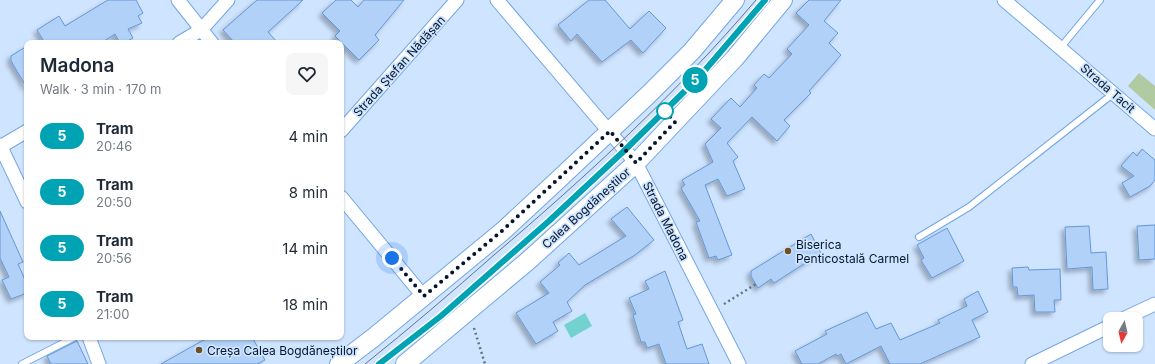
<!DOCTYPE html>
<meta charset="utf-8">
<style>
body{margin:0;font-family:Inter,sans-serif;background:#f6f6f7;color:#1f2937;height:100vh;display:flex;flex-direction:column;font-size:15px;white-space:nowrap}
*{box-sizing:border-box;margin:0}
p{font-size:13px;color:#747a83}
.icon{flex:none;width:22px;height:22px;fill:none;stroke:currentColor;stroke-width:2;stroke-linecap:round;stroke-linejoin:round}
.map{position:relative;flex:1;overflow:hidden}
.side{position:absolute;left:24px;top:40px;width:320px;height:300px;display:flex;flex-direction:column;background:#fff;border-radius:8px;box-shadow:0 1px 3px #0004}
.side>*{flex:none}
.badge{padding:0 8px;border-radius:13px;font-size:14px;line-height:26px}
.needle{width:26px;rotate:188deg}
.controls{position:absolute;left:1103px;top:312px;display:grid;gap:8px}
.controls a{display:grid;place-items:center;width:40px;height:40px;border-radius:8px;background:#fff;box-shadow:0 1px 3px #0004;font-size:20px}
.you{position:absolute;width:20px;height:20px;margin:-10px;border:3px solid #fff;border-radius:50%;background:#1a73e8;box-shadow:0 0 0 6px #1a73e833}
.map>.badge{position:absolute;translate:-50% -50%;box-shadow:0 0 0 2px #fff}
.round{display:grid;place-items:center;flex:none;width:42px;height:42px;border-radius:8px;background:#f6f6f7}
.summary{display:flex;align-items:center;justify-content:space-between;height:68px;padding:0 16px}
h1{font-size:19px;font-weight:600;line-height:30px}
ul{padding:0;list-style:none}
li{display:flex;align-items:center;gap:12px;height:56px;padding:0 16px}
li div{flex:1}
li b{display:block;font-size:15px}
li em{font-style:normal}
li .badge{min-width:44px;font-weight:700;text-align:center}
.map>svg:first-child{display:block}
.green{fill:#b1caa2}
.water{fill:#73d2d0}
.building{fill:#b1d1f8;stroke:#6498d6;filter:url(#shadow)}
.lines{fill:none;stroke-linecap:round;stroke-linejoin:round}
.lane-casing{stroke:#72a6e5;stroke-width:8}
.street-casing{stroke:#72a6e5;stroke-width:15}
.secondary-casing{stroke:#72a6e5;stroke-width:20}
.path{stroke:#60748d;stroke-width:2.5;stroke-dasharray:2 3;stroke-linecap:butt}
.lane{stroke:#fff;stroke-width:6}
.street{stroke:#fff;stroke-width:13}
.secondary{stroke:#fff;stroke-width:18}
.tram{stroke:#60748d;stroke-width:1}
.line-casing{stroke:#fff;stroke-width:9}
.line{stroke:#00a3b4;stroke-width:6}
.walk{stroke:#02152c;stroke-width:4;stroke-dasharray:0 7.2}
.stop-dot{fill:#fff;stroke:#00a3b4;stroke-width:2}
.poi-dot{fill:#6e4f24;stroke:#cfe4ff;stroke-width:1.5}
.labels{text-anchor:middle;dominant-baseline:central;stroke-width:3.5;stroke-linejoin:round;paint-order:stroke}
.street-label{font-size:12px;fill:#02152c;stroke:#cfe4ff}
.poi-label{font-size:12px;fill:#02152c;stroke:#cfe4ff;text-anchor:start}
</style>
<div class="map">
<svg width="1155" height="364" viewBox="0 0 1155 364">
<defs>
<filter id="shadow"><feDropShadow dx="-3.5" dy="3.5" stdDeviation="2" flood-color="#0004"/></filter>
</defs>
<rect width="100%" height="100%" fill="#cfe4ff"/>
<path class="green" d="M1139,73L1155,86V110L1128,86Z"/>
<path class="water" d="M585,313L592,326L571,338L564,325Z"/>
<g class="building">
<path d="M108,0H136L143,13L138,16L142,23L128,29L133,38L124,43H120L115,34L101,43H45L37,30L59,16L65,26Z"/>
<path d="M257,0H303L268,32L278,43H235L223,30Z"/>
<path d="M336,0H351L358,7L364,0H404L375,35L379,40L359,60L335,36L340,31L322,13Z"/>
<path d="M589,0H605L630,29L649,11L666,28L643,53L631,40L602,62L577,34L571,41L558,25Z"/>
<path d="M809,0H841L824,21L838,33L829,43L841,55L809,91L811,93L784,120L790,126L777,141L752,117L727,143L738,157L733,161L745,189L727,196L718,179L705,185L732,255L718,260L716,256L709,258L696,222L700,221L681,188L685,185L682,180L713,162L705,144L721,128L711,119L731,98L740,107L757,88L754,85L764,74L769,78L792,54L787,49L809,25L796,13Z"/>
<path d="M27,46V88L11,61V56Z"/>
<path d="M1142,149L1155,160V180L1150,186L1130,197L1122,183L1134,176L1121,166L1133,152L1137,156Z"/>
<path d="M627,207L654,240L635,255L585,285L567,302L572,311L553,322L558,331L536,344L516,313L549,293L540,282L560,265L558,263L569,253L579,265L626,236L611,219Z"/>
<path d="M0,211L23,262L18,264L27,284V293L11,299L2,280L9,277L0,258Z"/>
<path d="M1155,225V259L1139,260L1137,226Z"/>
<path d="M1089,226L1091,253L1106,252L1108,289L1093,290L1092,267L1067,269L1065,227Z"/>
<path d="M947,228L964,261L932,278L921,260L924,258L917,245Z"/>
<path d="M811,234L821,253L774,283L771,279L758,288L751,276V271Z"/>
<path d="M1028,267L1029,270L1060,269L1061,300H1054L1055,312H1035L1034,295L1018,296L1017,287H1013L1012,268Z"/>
<path d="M665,271L683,320L678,322L687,349L702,344L709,364H666L659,344L647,348L645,342H641L633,315L636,314L629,298L649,289L645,281Z"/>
<path d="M978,291L988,312L972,320L980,337L920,364H890L881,346L846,364L841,354L837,356L836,354L818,364H802L795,351L827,334L825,331L867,312L876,329L891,323L900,340L940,323L938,320L967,306L964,299Z"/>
<path d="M209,337H252L265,360L257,364H161Z"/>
<path d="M77,341L88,364H51L47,356Z"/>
</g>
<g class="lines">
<g class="lane-casing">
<g id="lane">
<path d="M1061,47L1100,0"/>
<path d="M919,237L969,207L1114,93"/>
<path d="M22,364L75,337"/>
</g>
</g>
<g class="street-casing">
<g id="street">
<path d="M178,0L212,43"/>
<path d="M497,0L636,163L739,364"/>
<path d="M1004,0L1155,129"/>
<path d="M179,43L201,30L228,0"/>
<path d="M341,131L457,0"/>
<path d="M0,145L27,202"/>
<path d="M0,147L27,131"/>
<path d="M341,197L424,297"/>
<path d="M1123,319L1155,304"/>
<path d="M89,337L99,364"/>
<path d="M1032,364L1110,326"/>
</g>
</g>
<g class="secondary-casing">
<g id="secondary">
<path d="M339,364L373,338L503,231L559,179L649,94L692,51L735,0"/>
<path d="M405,364L529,260L636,163L735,58L783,0"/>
</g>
</g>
<g class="path">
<path d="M724,304L756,284"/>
<path d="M474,328L485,364"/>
</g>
<use href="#lane" class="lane"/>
<use href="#street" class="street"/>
<use href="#secondary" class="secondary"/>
<g class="tram">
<path d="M365,364C409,329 452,292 494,255C587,176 677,93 756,0"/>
<path d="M379,364L441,316L625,150L700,76L765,0"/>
</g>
</g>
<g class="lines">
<g class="line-casing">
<path id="line" d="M379,364L441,316L549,221L625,150L700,76L765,0"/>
</g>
<use href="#line" class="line"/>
<path class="walk" d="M392,258L424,296L503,230L610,131L636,163L675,122L665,111"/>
</g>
<circle class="stop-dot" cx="665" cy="111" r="8"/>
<g class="poi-dot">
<circle cx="788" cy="251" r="4"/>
<circle cx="199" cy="350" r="4"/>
</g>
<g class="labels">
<g class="street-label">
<text transform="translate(399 66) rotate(-48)">Strada Ștefan Nădășan</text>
<text transform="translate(1108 88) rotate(41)">Strada Tacit</text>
<text transform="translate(586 208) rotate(-42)">Calea Bogdăneștilor</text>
<text transform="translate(666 221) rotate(63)">Strada Madona</text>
</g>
<g class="poi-label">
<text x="796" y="244">Biserica<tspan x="796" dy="14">Penticostală Carmel</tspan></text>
<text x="207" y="350">Creșa Calea Bogdăneștilor</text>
</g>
</g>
</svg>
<div class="controls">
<a><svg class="needle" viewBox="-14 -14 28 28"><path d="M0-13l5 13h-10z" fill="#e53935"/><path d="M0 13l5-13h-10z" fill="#747a83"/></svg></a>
</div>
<div class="you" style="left:392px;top:258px"></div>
<b class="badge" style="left:695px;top:80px;background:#00a3b4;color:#fff">5</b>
<section class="side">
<div class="summary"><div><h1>Madona</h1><p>Walk · 3 min · 170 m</p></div><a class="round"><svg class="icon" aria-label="heart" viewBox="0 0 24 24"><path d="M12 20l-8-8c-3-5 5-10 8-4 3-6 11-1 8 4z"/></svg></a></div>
<ul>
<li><span class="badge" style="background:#00a3b4;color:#fff">5</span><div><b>Tram</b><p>20:46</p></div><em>4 min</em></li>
<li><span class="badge" style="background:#00a3b4;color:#fff">5</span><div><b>Tram</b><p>20:50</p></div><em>8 min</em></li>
<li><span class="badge" style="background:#00a3b4;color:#fff">5</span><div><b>Tram</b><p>20:56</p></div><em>14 min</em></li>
<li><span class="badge" style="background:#00a3b4;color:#fff">5</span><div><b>Tram</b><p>21:00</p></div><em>18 min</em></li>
</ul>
</section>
</div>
